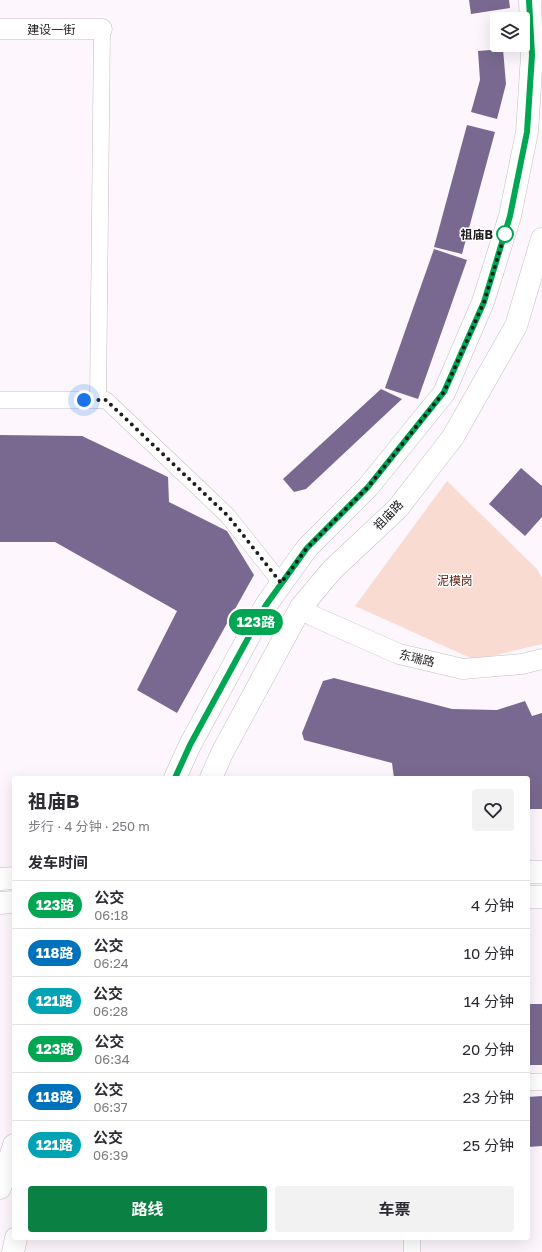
<!DOCTYPE html>
<html lang="zh">
<meta charset="utf-8">
<style>
body{margin:0;font-family:"Golos Text","Noto Sans SC",sans-serif;background:#f2f2f3;color:#2b2b33;height:100vh;display:flex;flex-direction:column;font-size:15px;white-space:nowrap}
*{box-sizing:border-box;margin:0}
p{font-size:13px;color:#7c7c81}
.icon{flex:none;width:22px;height:22px;fill:none;stroke:currentColor;stroke-width:2;stroke-linecap:round;stroke-linejoin:round}
.map{position:relative;flex:1;overflow:hidden}
.side{position:absolute;left:12px;top:776px;width:518px;height:464px;display:flex;flex-direction:column;background:#fff;border-radius:4px;box-shadow:0 4px 16px #0002}
.side>*{flex:none}
.badge{padding:0 8px;border-radius:13px;font-size:14px;line-height:26px}
.controls{position:absolute;left:490px;top:12px;display:grid;gap:8px}
.controls a{display:grid;place-items:center;width:40px;height:40px;border-radius:4px;background:#fff;box-shadow:0 4px 16px #0002;font-size:20px}
.you{position:absolute;width:20px;height:20px;margin:-10px;border:3px solid #fff;border-radius:50%;background:#1a73e8;box-shadow:0 0 0 6px #1a73e833}
.map>.badge{position:absolute;translate:-50% -50%;box-shadow:0 0 0 2px #fff}
h2{padding:0 16px;font-size:15px;line-height:36px}
.round{display:grid;place-items:center;flex:none;width:42px;height:42px;border-radius:4px;background:#f2f2f3}
.head{display:flex;align-items:center;justify-content:space-between;height:68px;padding:0 16px}
h1{font-size:19px;font-weight:700;line-height:30px}
.primary-button{display:flex;gap:8px;margin-top:auto;padding:8px 16px}
.primary-button a{flex:1;height:46px;border-radius:4px;background:#0b8043;color:#fff;font-size:16px;font-weight:700;line-height:46px;text-align:center}
.primary-button a+a{background:#f2f2f3;color:#2b2b33}
ul{padding:0;list-style:none}
li{display:flex;align-items:center;gap:12px;height:48px;padding:0 16px;border-top:1px solid #e1e1e2}
li div{flex:1}
li b{display:block;font-size:15px}
li em{font-style:normal}
li .badge{min-width:44px;font-weight:700;text-align:center}
.map>svg:first-child{display:block}
.green{fill:#fadbd2}
.building{fill:#796990}
.lines{fill:none;stroke-linecap:round;stroke-linejoin:round}
.minor-casing{stroke:#c5bec3;stroke-width:17}
.tertiary-casing{stroke:#c5bec3;stroke-width:21}
.secondary-casing{stroke:#c5bec3;stroke-width:23}
.minor{stroke:#fff;stroke-width:16}
.tertiary{stroke:#fff;stroke-width:20}
.secondary{stroke:#fff;stroke-width:22}
.line-casing{stroke:#fff;stroke-width:9}
.line{stroke:#00a651;stroke-width:6}
.walk{stroke:#1f1c1e;stroke-width:4;stroke-dasharray:0 7.2}
.stop-dot{fill:#fff;stroke:#00a651;stroke-width:2}
.labels{text-anchor:middle;dominant-baseline:central;stroke-width:3;stroke-linejoin:round;paint-order:stroke}
.street-label{font-size:12px;fill:#1f1c1e;stroke:#fff}
.stop-label{font-size:12px;font-weight:bold;fill:#1f1c1e;stroke:#fff;text-anchor:end}
.park-label{font-size:12px;fill:#612313;stroke:#fff}
</style>
<div class="map">
<svg width="542" height="1252" viewBox="0 0 542 1252">
<rect width="100%" height="100%" fill="#fdf6fc"/>
<path class="green" d="M447,481L537,569L542,578V644L475,660L355,606Z"/>
<g class="building">
<path d="M469,0H509L510,8L471,14Z"/>
<path d="M503,49L506,84L497,119L471,112L480,80L478,51Z"/>
<path d="M467,125L495,132L462,254L434,247Z"/>
<path d="M434,249L467,260L418,399L385,388Z"/>
<path d="M381,389L402,399L306,489L294,492L283,479Z"/>
<path d="M0,435L82,436L168,477L169,502L227,531L254,575L177,713L137,690L177,611L55,542H0Z"/>
<path d="M521,468L542,486V517L525,536L489,504Z"/>
<path d="M334,678L452,709L497,710L525,701L532,716L542,713V809H528V778H394L392,763L304,740L302,733L323,681Z"/>
<rect x="528" y="1004" width="14" height="61"/>
<path d="M542,1096V1146L528,1147V1097Z"/>
</g>
<g class="lines">
<g class="minor-casing">
<g id="minor">
<path d="M0,400H106L228,516L281,583"/>
<path d="M98,400L102,29"/>
<path d="M528,1082H542"/>
<path d="M412,1238V1252"/>
</g>
</g>
<g class="tertiary-casing">
<g id="tertiary">
<path d="M0,29H102"/>
<path d="M301,607L313,616L399,654L463,669L522,664L542,659"/>
</g>
</g>
<g class="secondary-casing">
<g id="secondary">
<path d="M175,778L190,745L266,605L307,548L368,487L444,393L483,302L510,216L527,132L532,55L530,0"/>
<path d="M211,778L222,753L301,607L332,570L398,508L453,437L516,326L542,239"/>
<path d="M528,872H542"/>
<path d="M0,879L14,878"/>
<path d="M528,897H542"/>
<path d="M0,903L14,902"/>
<path d="M0,1188L14,1145"/>
<path d="M13,1252L16,1238"/>
</g>
</g>
<use href="#minor" class="minor"/>
<use href="#tertiary" class="tertiary"/>
<use href="#secondary" class="secondary"/>
</g>
<g class="lines">
<g class="line-casing">
<path id="line" d="M175,778L190,745L266,605L307,548L368,487L444,392L484,302L510,216L527,132L532,55L529,0"/>
</g>
<use href="#line" class="line"/>
<path class="walk" d="M84,400H106L228,516L281,583L307,548L368,487L444,392L484,302L506,230L505,234"/>
</g>
<circle class="stop-dot" cx="505" cy="234" r="8"/>
<g class="labels">
<g class="street-label">
<text x="51" y="29">建设一街</text>
<text transform="translate(388 515) rotate(-46)">祖庙路</text>
<text transform="translate(417 658) rotate(14)">东瑞路</text>
</g>
<g class="stop-label">
<text x="493" y="234">祖庙B</text>
</g>
<g class="park-label">
<text x="455" y="580">泥模岗</text>
</g>
</g>
</svg>
<div class="controls">
<a><svg class="icon" aria-label="layers" viewBox="0 0 24 24"><path d="M12 4l9 5-9 5-9-5zM3 14l9 5 9-5"/></svg></a>
</div>
<div class="you" style="left:84px;top:400px"></div>
<b class="badge" style="left:256px;top:622px;background:#00a651;color:#fff">123路</b>
<section class="side">
<div class="head"><div><h1>祖庙B</h1><p>步行 · 4 分钟 · 250 m</p></div><a class="round"><svg class="icon" aria-label="heart" viewBox="0 0 24 24"><path d="M12 20l-8-8c-3-5 5-10 8-4 3-6 11-1 8 4z"/></svg></a></div>
<h2>发车时间</h2>
<ul>
<li><span class="badge" style="background:#00a651;color:#fff">123路</span><div><b>公交</b><p>06:18</p></div><em>4 分钟</em></li>
<li><span class="badge" style="background:#0072bc;color:#fff">118路</span><div><b>公交</b><p>06:24</p></div><em>10 分钟</em></li>
<li><span class="badge" style="background:#00a3b4;color:#fff">121路</span><div><b>公交</b><p>06:28</p></div><em>14 分钟</em></li>
<li><span class="badge" style="background:#00a651;color:#fff">123路</span><div><b>公交</b><p>06:34</p></div><em>20 分钟</em></li>
<li><span class="badge" style="background:#0072bc;color:#fff">118路</span><div><b>公交</b><p>06:37</p></div><em>23 分钟</em></li>
<li><span class="badge" style="background:#00a3b4;color:#fff">121路</span><div><b>公交</b><p>06:39</p></div><em>25 分钟</em></li>
</ul>
<div class="primary-button"><a>路线</a><a>车票</a></div>
</section>
</div>
